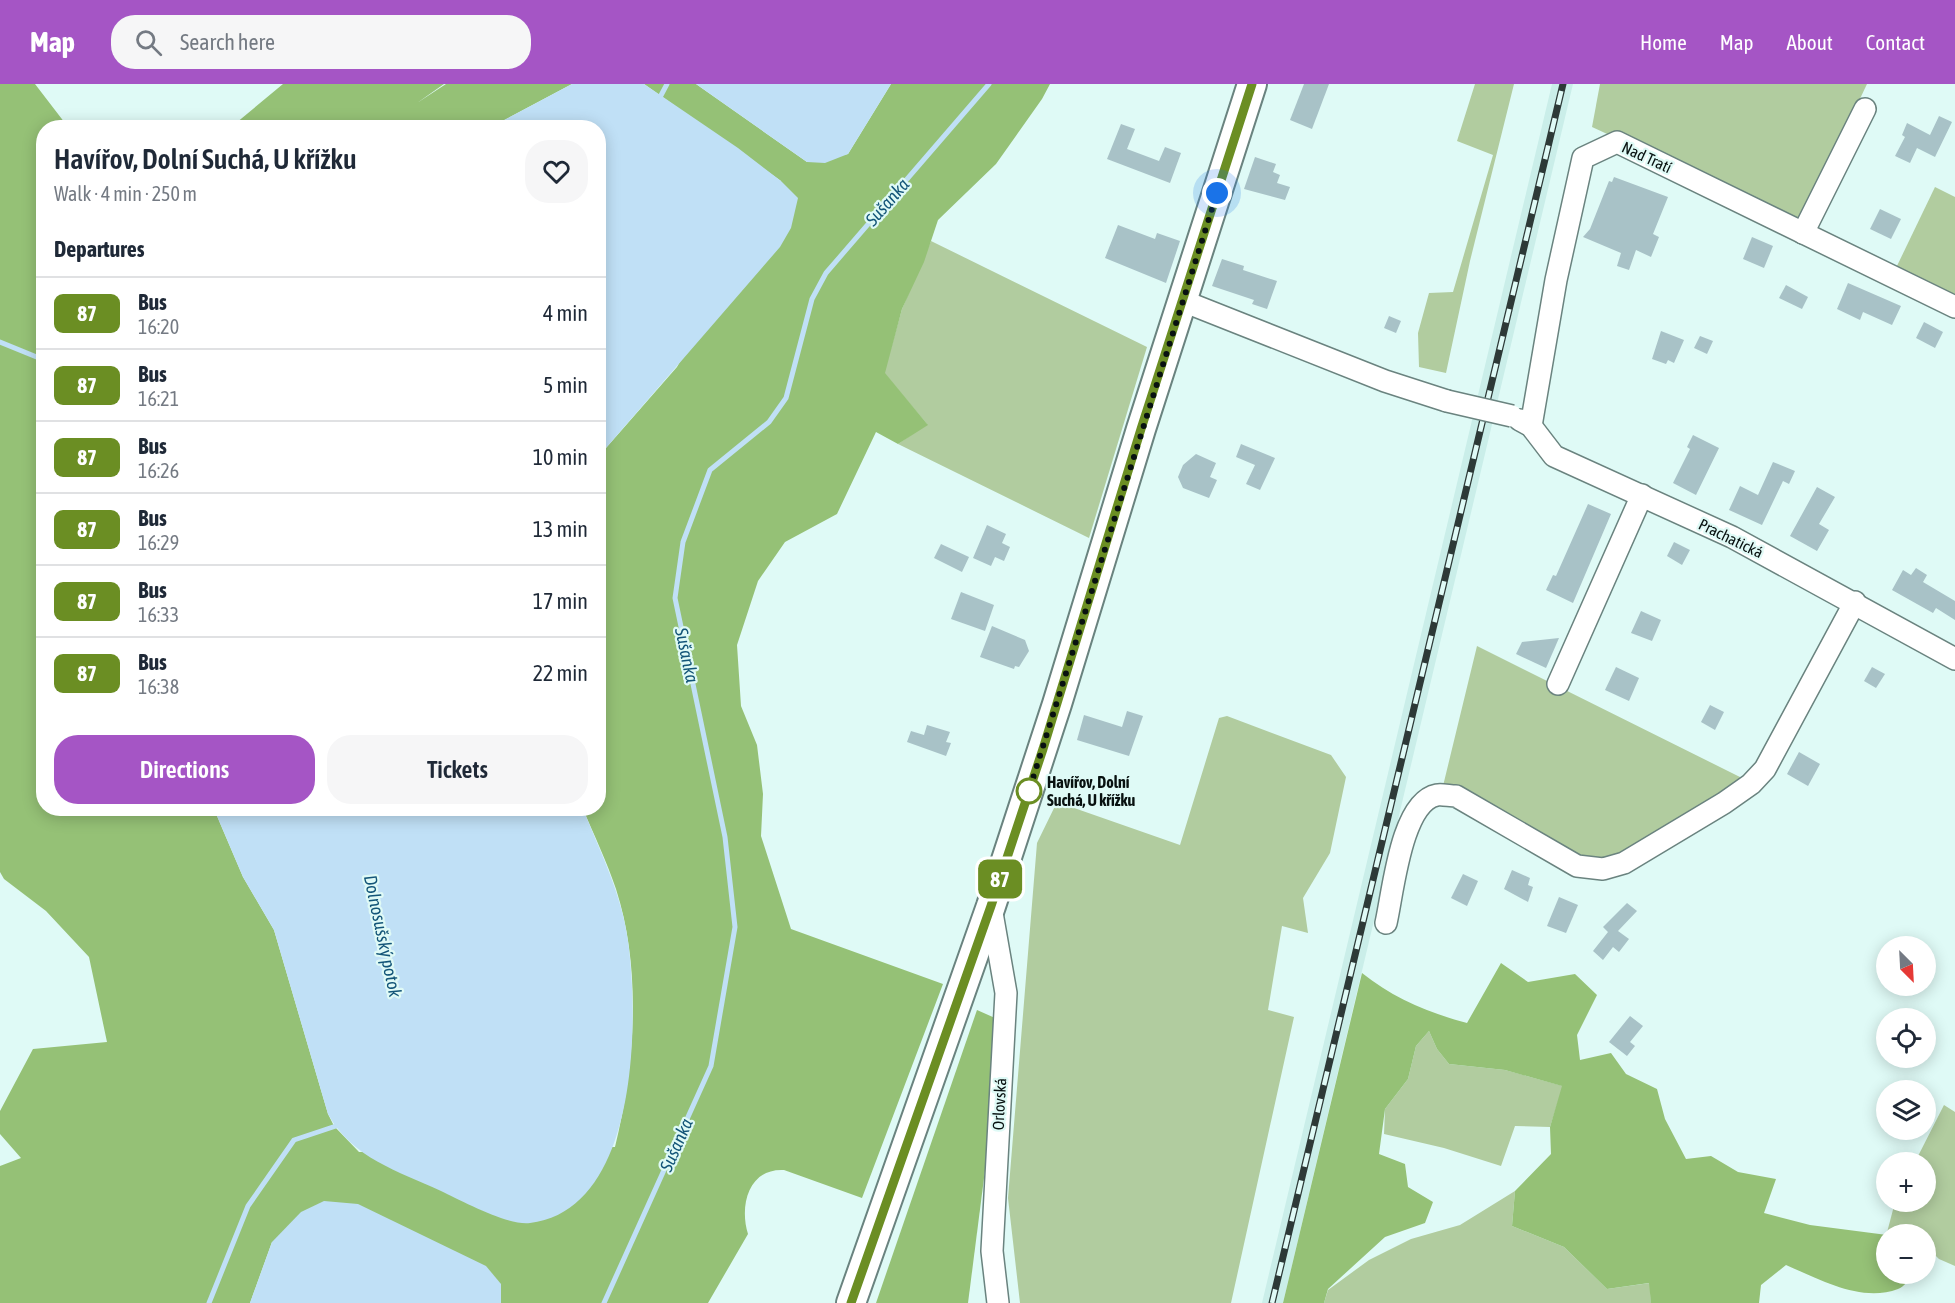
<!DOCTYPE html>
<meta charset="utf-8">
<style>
body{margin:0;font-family:"Asap Condensed",sans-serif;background:#f6f6f7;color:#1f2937;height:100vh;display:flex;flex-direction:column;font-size:22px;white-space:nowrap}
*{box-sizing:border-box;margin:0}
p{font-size:20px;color:#747a83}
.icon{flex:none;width:33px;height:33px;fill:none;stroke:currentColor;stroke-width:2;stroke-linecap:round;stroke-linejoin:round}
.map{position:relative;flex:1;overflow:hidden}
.sheet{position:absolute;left:36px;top:36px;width:570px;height:696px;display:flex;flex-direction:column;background:#fff;border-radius:24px;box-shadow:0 3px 15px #0003}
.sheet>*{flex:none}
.badge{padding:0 12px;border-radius:9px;font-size:21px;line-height:39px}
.needle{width:39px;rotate:156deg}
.buttons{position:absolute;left:1876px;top:852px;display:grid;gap:12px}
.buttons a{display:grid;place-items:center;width:60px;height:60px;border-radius:50%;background:#fff;box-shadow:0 3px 15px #0003;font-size:30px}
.you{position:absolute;width:30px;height:30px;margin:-15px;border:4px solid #fff;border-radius:50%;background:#1a73e8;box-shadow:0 0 0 9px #1a73e833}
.map>.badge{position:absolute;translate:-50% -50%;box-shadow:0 0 0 3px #fff}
h2{padding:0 18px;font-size:22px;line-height:54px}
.round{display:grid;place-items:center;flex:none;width:63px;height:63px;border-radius:24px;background:#f6f6f7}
.summary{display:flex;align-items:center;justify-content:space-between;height:102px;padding:0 18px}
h1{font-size:28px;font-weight:600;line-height:45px}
.action{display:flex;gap:12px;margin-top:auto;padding:12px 18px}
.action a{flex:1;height:69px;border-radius:24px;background:#a555c5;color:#fff;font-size:24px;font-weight:600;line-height:69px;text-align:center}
.action a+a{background:#f6f6f7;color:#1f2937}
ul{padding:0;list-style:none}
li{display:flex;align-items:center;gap:18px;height:72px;padding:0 18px;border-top:2px solid #e0e1e3}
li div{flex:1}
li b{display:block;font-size:22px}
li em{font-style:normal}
li .badge{min-width:66px;font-weight:700;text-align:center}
header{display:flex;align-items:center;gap:36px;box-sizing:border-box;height:84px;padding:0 30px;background:#a555c5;color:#fff}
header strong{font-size:28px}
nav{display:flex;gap:33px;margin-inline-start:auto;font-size:21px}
.search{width:420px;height:54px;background:#f6f6f7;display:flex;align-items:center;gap:15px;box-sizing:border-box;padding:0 21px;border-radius:24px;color:#747a83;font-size:22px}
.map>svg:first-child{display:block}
.built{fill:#caeee9}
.green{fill:#b1cc9f}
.forest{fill:#95c176}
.water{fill:#c0e0f6}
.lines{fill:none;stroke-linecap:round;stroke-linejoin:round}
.stream{stroke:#c0e0f6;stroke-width:5}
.building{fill:#a8c2c7}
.street-casing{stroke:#6a837f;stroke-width:24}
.secondary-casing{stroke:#6a837f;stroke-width:32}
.street{stroke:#fff;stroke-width:21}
.secondary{stroke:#fff;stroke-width:28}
.rail-casing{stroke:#2d3937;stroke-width:7}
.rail{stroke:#dffaf6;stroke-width:4.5;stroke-dasharray:14;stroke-linecap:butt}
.street-bridge-casing{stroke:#6a837f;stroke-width:24;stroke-linecap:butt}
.street-bridge{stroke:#fff;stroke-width:21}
.line-casing{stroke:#fff;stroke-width:14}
.line{stroke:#6b8e23;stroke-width:9}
.walk{stroke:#081110;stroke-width:6;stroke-dasharray:0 10.8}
.stop-dot{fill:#fff;stroke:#6b8e23;stroke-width:3}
.labels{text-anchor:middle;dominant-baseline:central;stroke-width:4.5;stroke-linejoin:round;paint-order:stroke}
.street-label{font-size:16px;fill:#081110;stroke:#dffaf6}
.stop-label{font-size:16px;font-weight:bold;fill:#081110;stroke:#dffaf6;text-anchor:start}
.water-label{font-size:18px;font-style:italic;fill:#135578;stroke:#dffaf6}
</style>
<header>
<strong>Map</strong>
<div class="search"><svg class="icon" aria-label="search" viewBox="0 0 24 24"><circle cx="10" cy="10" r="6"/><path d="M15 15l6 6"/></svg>Search here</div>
<nav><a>Home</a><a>Map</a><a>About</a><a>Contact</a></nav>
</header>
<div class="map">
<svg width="1955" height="1219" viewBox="0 0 1955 1219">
<rect width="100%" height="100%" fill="#dffaf6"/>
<path class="built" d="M1552,0H1573L1283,1219H1262Z"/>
<g class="green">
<path d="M1475,0H1514L1470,177L1446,289L1419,283L1418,249L1429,209L1453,208L1493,71L1457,57Z"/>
<path d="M1600,0H1867L1801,139L1592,43Z"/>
<path d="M1935,103L1955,113V215L1896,184Z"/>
<path d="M931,157L1147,263L1089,454L898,360L927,340L884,289L902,225Z"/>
<path d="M1477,562L1748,697L1619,775L1573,776L1471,707L1443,702Z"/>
<path d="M1227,632L1331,671L1346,693L1330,769L1303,814L1308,849L1282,842L1268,926L1294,933L1231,1219H1020L1008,1114L1037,759L1057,718L1180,761L1219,634Z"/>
<path d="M1429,947L1437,965L1449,980L1505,986L1563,1002L1550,1043L1515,1042L1501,1082L1444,1064L1384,1050L1385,1025L1408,995L1416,962Z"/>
<path d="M1944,1021L1955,1028V1182L1939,1175L1926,1162V1150H1887V1163L1884,1160L1895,1118H1926V1078H1915Z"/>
<path d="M1515,1107L1512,1142L1564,1163L1607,1205L1650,1199L1651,1219H1324L1328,1206L1369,1176L1411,1155L1460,1141Z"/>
</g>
<g class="forest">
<path d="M0,0H35L68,43L44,44V724L214,725L243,793L274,846L328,1030L334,1042L359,1068L615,1063C635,982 642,885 616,805C607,778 594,751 583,725L598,724L599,372L677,283L781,97L644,0H696L807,78L848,70L891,0H1050L1042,15L996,80L938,136L924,178L902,225L885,289L928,341L898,360L876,348L837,430L785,458L758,497L737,561L741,622L757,661L763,710L761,752L791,845L943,900L862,1114L784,1086C749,1084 739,1121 748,1150L708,1219H501V1200L272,1158L250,1219H0V1082L21,1074L0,1050V1027L33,965L107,958L89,873L46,827L4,795L0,788Z"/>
<path d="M283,0H444L417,19L446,0H572L491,43L230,44Z"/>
<path d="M1501,879L1528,898L1575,890L1597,911L1577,951L1580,976L1611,969L1626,990L1657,1005L1665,1035L1686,1075L1711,1072L1738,1088L1776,1095L1764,1129L1810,1141L1887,1151L1884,1160L1887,1163V1190H1915C1910,1194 1904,1203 1898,1205C1861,1219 1819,1195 1786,1181L1761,1201L1759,1219H1651L1649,1199L1607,1205L1564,1163L1512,1142L1515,1107L1551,1070L1550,1043L1562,1002L1505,986L1449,980L1437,965L1429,947L1416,962L1408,995L1385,1025L1379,1070L1405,1080L1408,1103L1433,1118L1425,1139L1385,1153L1328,1205L1324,1219H1283L1362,889C1393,914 1429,929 1467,939Z"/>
<path d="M977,926L1004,938L968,1219H876Z"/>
</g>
<g class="water">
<path d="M572,0H644L738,64L781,97L798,114L791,144L780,163L599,372L598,44L491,43Z"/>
<path d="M696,0H891L848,70L825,79L807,78Z"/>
<path d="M214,725H583C600,767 622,811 628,857C639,937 639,1126 530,1139C508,1142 462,1117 441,1107C398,1087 352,1074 328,1030L274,846L243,793Z"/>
<path d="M324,1117L358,1120L486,1182L501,1200V1219H250L272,1158L301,1128Z"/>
</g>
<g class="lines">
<g class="stream">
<path d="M658,17L667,0"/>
<path d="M0,258L44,276"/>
<path d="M209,1219L248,1122L294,1056L339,1041"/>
<path d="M604,1219L711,982L735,843L725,753L675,514L683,458L710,386L769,338L786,314L812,215L826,189L989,0"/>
</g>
</g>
<g class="building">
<path d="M1304,0H1329L1312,45L1290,36Z"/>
<path d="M1939,32L1952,38L1935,73L1917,64L1910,79L1895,72L1905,53L1902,51L1907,39L1930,51Z"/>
<path d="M1121,40L1135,45L1127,65L1159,77L1165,63L1181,69L1170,99L1107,75Z"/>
<path d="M1255,73L1276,80L1273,88L1280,91L1277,99L1290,103L1285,116L1244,105Z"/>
<path d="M1614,93L1668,113L1653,150L1659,153L1651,173L1636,166L1629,186L1617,182L1621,169L1583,153L1590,145L1609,97L1612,98Z"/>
<path d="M1880,125L1901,135L1891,155L1870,145Z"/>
<path d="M1118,141L1155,155L1157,149L1180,157L1166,199L1105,174Z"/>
<path d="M1752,153L1773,162L1764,184L1743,175Z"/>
<path d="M1222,175L1244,182L1243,186L1277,197L1267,225L1252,220L1254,216L1212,202Z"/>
<path d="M1848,199L1901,222L1892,241L1863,228L1860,236L1837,225Z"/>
<path d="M1786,201L1808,213L1802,225L1779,214Z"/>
<path d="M1389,232L1401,237L1396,249L1384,244Z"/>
<path d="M1924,238L1943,248L1935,264L1916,254Z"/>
<path d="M1661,247L1684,256L1674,279L1668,276L1666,280L1652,275Z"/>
<path d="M1700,252L1713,257L1707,270L1694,264Z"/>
<path d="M1693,351L1719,364L1696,411L1673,399L1690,365L1687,363Z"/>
<path d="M1241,360L1275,374L1260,406L1246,400L1255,381L1236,373Z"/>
<path d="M1196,370L1216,379L1210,393L1217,396L1209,414L1183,404L1178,393L1183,381Z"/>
<path d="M1773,378L1795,387L1789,400L1783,397L1762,441L1729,426L1740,402L1758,411Z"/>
<path d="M1817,403L1835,413L1819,440L1829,446L1817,467L1790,452Z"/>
<path d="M1588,420L1611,430L1573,519L1546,506L1553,491L1556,492Z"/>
<path d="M987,441L1006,450L1002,459L1010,463L1004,477L995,473L991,482L973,474Z"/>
<path d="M1674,458L1690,466L1682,481L1667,472Z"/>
<path d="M941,460L969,473L962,488L934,474Z"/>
<path d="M1916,484L1927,491L1923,498L1955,517V536L1936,524L1933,529L1892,506L1903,486L1911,491Z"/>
<path d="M961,508L994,521L985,547L951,535Z"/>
<path d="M1641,527L1661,536L1652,557L1631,549Z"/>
<path d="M992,542L1025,556L1029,567L1019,583L1015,582L1014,585L980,573Z"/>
<path d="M1559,554L1546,584L1516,570L1522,558Z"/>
<path d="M1616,583L1639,594L1629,617L1605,606Z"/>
<path d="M1872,583L1885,590L1876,604L1864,597Z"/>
<path d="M1710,621L1724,628L1715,646L1701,638Z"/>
<path d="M1127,627L1143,632L1129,672L1077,656L1084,631L1122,643Z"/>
<path d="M927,641L950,648L946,658L951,659L946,672L907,658L911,647L924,651Z"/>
<path d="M1799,668L1820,680L1808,702L1787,690Z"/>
<path d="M1512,786L1530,794L1528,801L1533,803L1528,818L1504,805Z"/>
<path d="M1463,790L1478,797L1467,822L1451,814Z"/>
<path d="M1559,813L1578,821L1566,849L1547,842Z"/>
<path d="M1627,819L1637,827L1618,847L1629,855L1619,868L1613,863L1603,876L1593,867L1608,848L1603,843Z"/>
<path d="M1630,932L1643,942L1630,958L1635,962L1627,972L1609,958Z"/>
</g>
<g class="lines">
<g class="street-casing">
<g id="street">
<path d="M1803,149L1865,25"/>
<path d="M1183,217L1385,297L1447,317"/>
<path d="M1520,336L1531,342L1554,372L1732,453L1955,575"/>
<path d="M1531,342L1556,196L1583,74L1617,58L1955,223"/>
<path d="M1558,600L1642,411"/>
<path d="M991,823L1006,909L992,1167L998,1219"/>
<path d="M1386,839C1393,809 1401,718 1437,711C1442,710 1450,712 1456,712L1577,782L1603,785L1624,779L1724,719L1751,700L1765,685L1855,518"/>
</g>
</g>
<g class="secondary-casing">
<path id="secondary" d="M851,1219L991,822L1057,620L1141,345L1252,0"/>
</g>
<use href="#street" class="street"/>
<use href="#secondary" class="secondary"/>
<g class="rail-casing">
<path id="rail" d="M1272,1219L1563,0"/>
</g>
<use href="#rail" class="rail"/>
<g class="street-bridge-casing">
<path id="street-bridge" d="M1447,317L1512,332"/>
</g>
<use href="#street-bridge" class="street-bridge"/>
</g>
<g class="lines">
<g class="line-casing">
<path id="line" d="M851,1219L991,822L1043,665L1141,345L1252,0"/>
</g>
<use href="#line" class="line"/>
<path class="walk" d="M1029,707L1028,710L1217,109"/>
</g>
<circle class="stop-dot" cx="1029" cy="707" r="12"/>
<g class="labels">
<g class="street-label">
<text transform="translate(1647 73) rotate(25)">Nad Tratí</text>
<text transform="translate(1731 454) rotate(26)">Prachatická</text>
<text transform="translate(999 1020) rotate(-87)">Orlovská</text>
</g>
<g class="stop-label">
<text x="1047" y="698">Havířov, Dolní<tspan x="1047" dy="18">Suchá, U křížku</tspan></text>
</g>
<g class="water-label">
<text transform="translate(887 118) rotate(-49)">Sušanka</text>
<text transform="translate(687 571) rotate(78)">Sušanka</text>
<text transform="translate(383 852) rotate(78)">Dolnosušský potok</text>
<text transform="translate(676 1061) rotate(-66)">Sušanka</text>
</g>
</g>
</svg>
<div class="buttons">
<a><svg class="needle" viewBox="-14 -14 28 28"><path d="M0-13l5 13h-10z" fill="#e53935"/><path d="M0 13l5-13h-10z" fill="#747a83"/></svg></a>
<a><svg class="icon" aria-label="locate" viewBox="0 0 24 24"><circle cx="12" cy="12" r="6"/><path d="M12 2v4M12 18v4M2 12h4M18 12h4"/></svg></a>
<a><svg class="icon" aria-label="layers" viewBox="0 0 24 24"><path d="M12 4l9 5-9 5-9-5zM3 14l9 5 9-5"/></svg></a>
<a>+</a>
<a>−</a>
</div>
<div class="you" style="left:1217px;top:109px"></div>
<b class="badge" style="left:1000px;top:795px;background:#6b8e23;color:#fff">87</b>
<section class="sheet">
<div class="summary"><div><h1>Havířov, Dolní Suchá, U křížku</h1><p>Walk · 4 min · 250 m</p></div><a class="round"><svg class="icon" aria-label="heart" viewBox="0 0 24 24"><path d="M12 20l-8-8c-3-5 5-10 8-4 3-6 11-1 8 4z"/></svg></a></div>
<h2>Departures</h2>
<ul>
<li><span class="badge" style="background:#6b8e23;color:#fff">87</span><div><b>Bus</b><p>16:20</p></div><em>4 min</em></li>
<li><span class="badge" style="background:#6b8e23;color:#fff">87</span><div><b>Bus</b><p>16:21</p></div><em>5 min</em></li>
<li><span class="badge" style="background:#6b8e23;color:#fff">87</span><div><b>Bus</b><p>16:26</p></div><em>10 min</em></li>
<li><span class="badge" style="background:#6b8e23;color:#fff">87</span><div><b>Bus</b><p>16:29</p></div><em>13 min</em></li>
<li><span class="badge" style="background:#6b8e23;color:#fff">87</span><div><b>Bus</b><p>16:33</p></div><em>17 min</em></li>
<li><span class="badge" style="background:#6b8e23;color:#fff">87</span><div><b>Bus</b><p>16:38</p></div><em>22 min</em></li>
</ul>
<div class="action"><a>Directions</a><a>Tickets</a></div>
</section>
</div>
